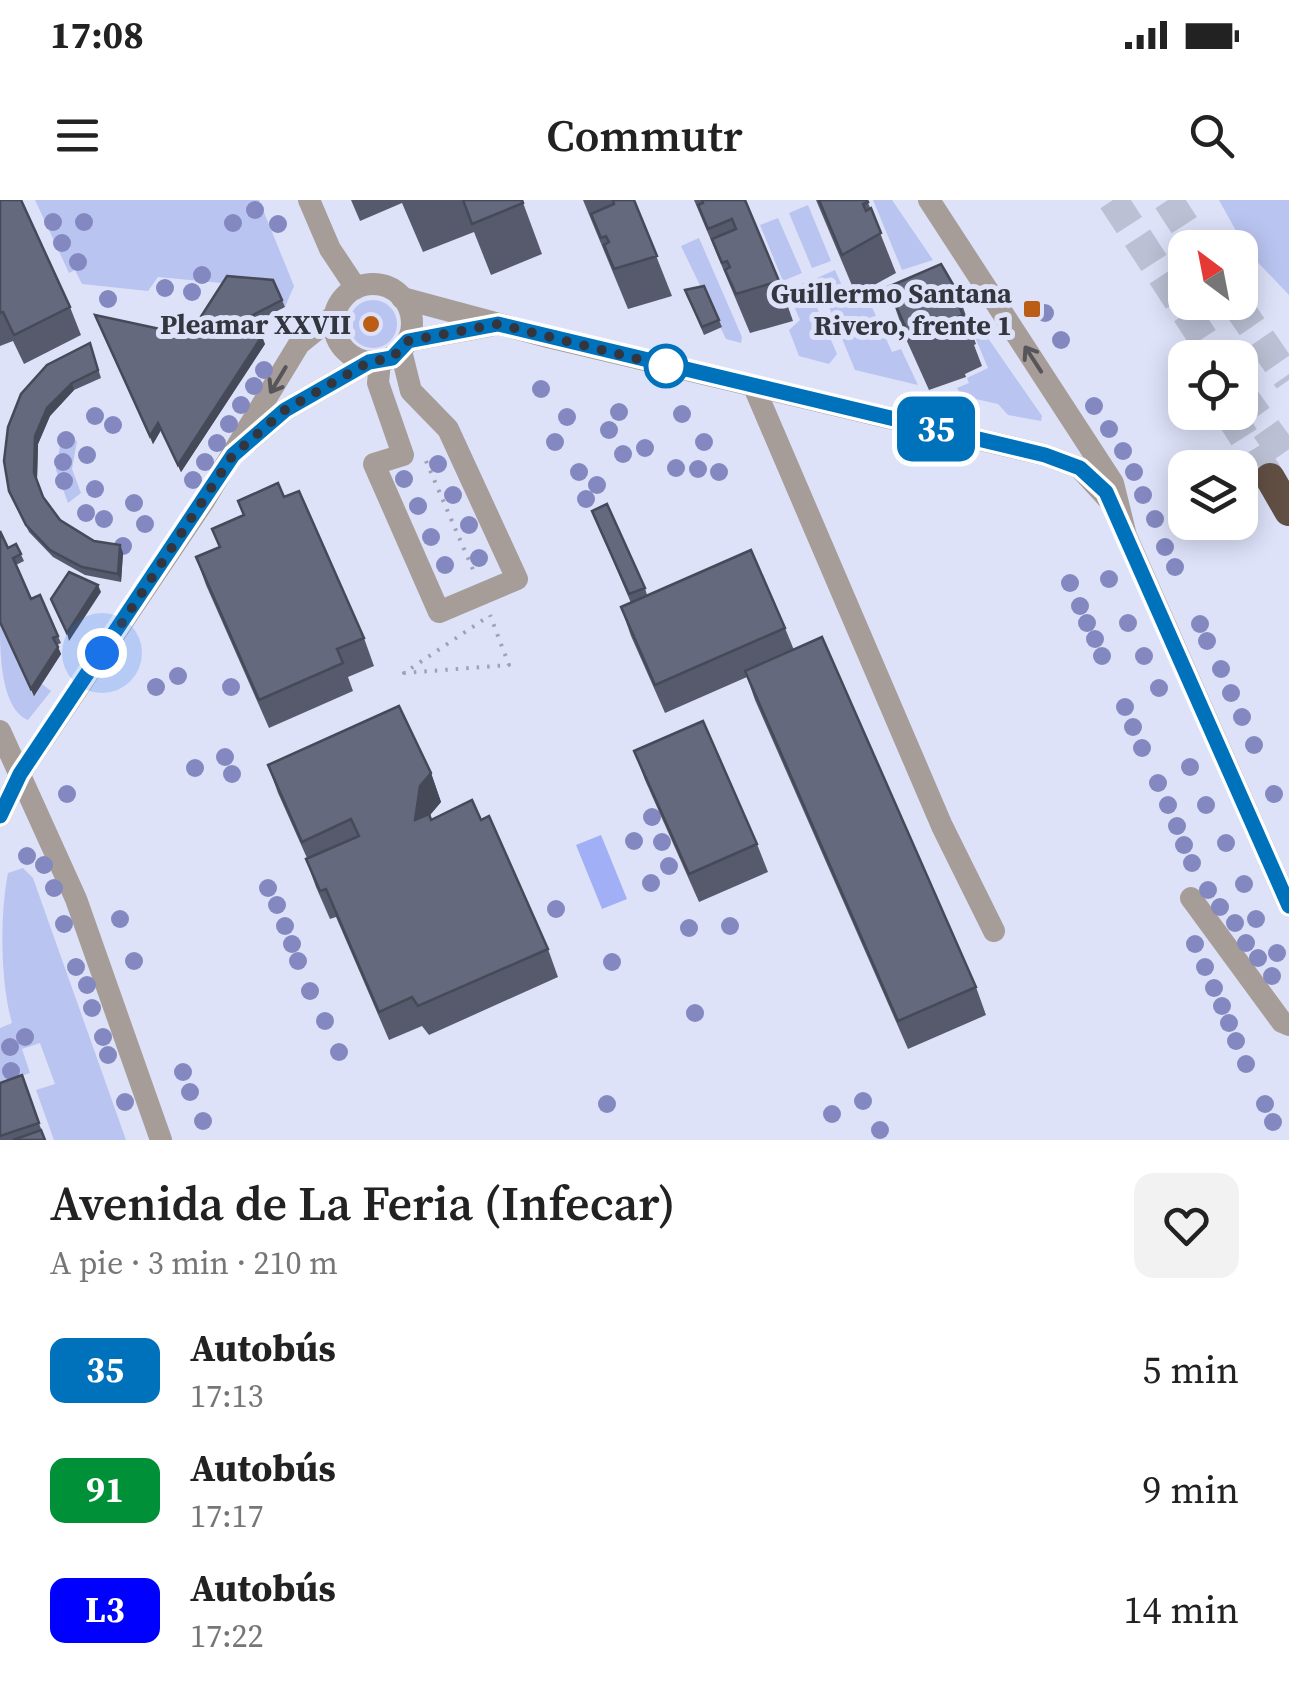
<!DOCTYPE html>
<html lang="es">
<meta charset="utf-8">
<style>
body{margin:0;font-family:"Source Serif 4",serif;background:#f2f2f2;color:#222;height:100vh;display:flex;flex-direction:column;font-size:38px;white-space:nowrap}
*{box-sizing:border-box;margin:0}
p{font-size:32px;color:#767676}
.icon{flex:none;width:55px;height:55px;fill:none;stroke:currentColor;stroke-width:2;stroke-linecap:round;stroke-linejoin:round}
.map{position:relative;height:940px;overflow:hidden}
.side{display:flex;flex-direction:column;background:#fff;flex:1}
.side>*{flex:none}
.badge{padding:0 20px;border-radius:15px;font-size:35px;line-height:65px}
.needle{width:65px;rotate:328deg}
.tools{position:absolute;left:1168px;top:30px;display:grid;gap:20px}
.tools a{display:grid;place-items:center;width:90px;height:90px;border-radius:20px;background:#fff;box-shadow:0 5px 25px #0003;font-size:50px}
.you{position:absolute;width:50px;height:50px;margin:-25px;border:8px solid #fff;border-radius:50%;background:#1a73e8;box-shadow:0 0 0 15px #1a73e833}
.map>.badge{position:absolute;translate:-50% -50%;box-shadow:0 0 0 5px #fff}
.round{display:grid;place-items:center;flex:none;width:105px;height:105px;border-radius:20px;background:#f2f2f2}
.head{display:flex;align-items:center;justify-content:space-between;height:170px;padding:0 50px}
h1{font-size:48px;font-weight:600;line-height:75px}
ul{padding:0;list-style:none}
li{display:flex;align-items:center;gap:30px;height:120px;padding:0 50px}
li div{flex:1}
li b{display:block;font-size:38px}
li em{font-style:normal}
li .badge{min-width:110px;font-weight:700;text-align:center}
.status{display:flex;justify-content:space-between;align-items:center;height:70px;padding:0 50px;background:#fff;direction:ltr}
.status svg{height:28px;fill:currentColor}
header{display:flex;justify-content:space-between;align-items:center;height:130px;padding:0 50px;background:#fff;font-size:45px;font-weight:600}
.map>svg:first-child{display:block}
.green{fill:#b9c4f0}
.water{fill:#a1aff6}
.lines{fill:none;stroke-linecap:round;stroke-linejoin:round}
.highway-tunnel{stroke:#bbc0d4;stroke-width:30;stroke-dasharray:30 15;stroke-linecap:butt}
.path{stroke:#9ea2b4;stroke-width:4;stroke-dasharray:2.5 8;stroke-linecap:butt}
.minor{stroke:#a79d98;stroke-width:22}
.highway{stroke:#624f44;stroke-width:30}
.tree{fill:#8389c0}
.wall{fill:#565a6c}
.shaded-wall{fill:#464a58}
.building{fill:#64697d;stroke:#464a58;stroke-width:2.5}
.oneway{stroke:#56555a}
.line-casing{stroke:#fff;stroke-width:22}
.line{stroke:#0072bc;stroke-width:15}
.walk{stroke:#34363f;stroke-width:10;stroke-dasharray:0 18}
.poi-dot{fill:#bc5d15;stroke:#dde2f9;stroke-width:4}
.stop-dot{fill:#fff;stroke:#0072bc;stroke-width:5}
.labels{text-anchor:middle;dominant-baseline:central;stroke-width:10;stroke-linejoin:round;paint-order:stroke}
.poi-label{font-size:28px;font-weight:bold;fill:#34363f;stroke:#dde2f9;text-anchor:end}
</style>
<div class="status"><b>17:08</b><svg viewBox="0 0 49 12"><path d="M0 12V9h3v3zM5 12V6h3v6zM10 12V3h3v9zM15 12V0h3v12zM26 1h20v11H26zM47 4h2v5h-2z"/></svg></div>
<header><svg class="icon" aria-label="menu" viewBox="0 0 24 24"><path d="M4 6h16M4 12h16M4 18h16"/></svg>Commutr<svg class="icon" aria-label="search" viewBox="0 0 24 24"><circle cx="10" cy="10" r="6"/><path d="M15 15l6 6"/></svg></header>
<div class="map">
<svg width="1289" height="940" viewBox="0 0 1289 940">
<rect width="100%" height="100%" fill="#dde2f9"/>
<g class="green">
<path d="M35,0H259L294,86L285,107L275,88L158,77L148,91L82,84L75,70L69,73Z"/>
<path d="M873,0H892L933,60L902,70Z"/>
<path d="M1219,0H1289V95L1247,51Z"/>
<path d="M808,5L831,61L812,68L789,13Z"/>
<path d="M778,18L802,73L783,81L760,25Z"/>
<path d="M699,38L742,137L741,143L726,139L681,46Z"/>
<path d="M835,70L849,102L868,98L892,152L901,149L918,185L855,170L817,78Z"/>
<path d="M806,82L837,154L829,164L799,156L789,130L800,120L787,90Z"/>
<circle cx="373" cy="124" r="24"/>
<path d="M983,131L1042,216L1041,221L1008,215L998,204L962,196L957,188L969,183L967,178L988,168L974,135Z"/>
<path d="M62,234L77,241L72,269L81,293L68,303L56,270Z"/>
<path d="M0,423L33,495L42,484L51,491L28,520C0,508 0,450 0,423Z"/>
<path d="M23,668L33,678L126,940H54L36,890L55,884L40,843L22,849L30,873L0,883V828L12,823C0,781 0,714 8,673Z"/>
</g>
<path class="water" d="M601,635L627,699L602,709L576,645Z"/>
<g class="lines">
<g class="highway-tunnel">
<path d="M1113,0L1216,158"/>
<path d="M1168,0L1199,48"/>
<path d="M1235,102L1289,180"/>
<path d="M1240,192L1289,261"/>
<path d="M1228,212L1270,278"/>
</g>
<g class="path">
<path d="M426,261L474,372"/>
<path d="M483,420L404,473L509,465L490,415"/>
</g>
<g class="minor">
<path d="M309,0L330,49L356,88"/>
<path d="M929,0L1113,283L1126,336L1289,706"/>
<circle cx="373" cy="123" r="39"/>
<path d="M402,98L548,137L1045,255L1080,268L1110,301"/>
<path d="M408,141L489,126"/>
<path d="M380,162L378,183L403,255L374,264L439,412L517,379L448,229L411,191L401,151"/>
<path d="M754,187L942,626L994,731"/>
<path d="M247,243L285,210L369,162"/>
<path d="M0,531L76,699L161,940"/>
<path d="M0,616L20,574L204,301L299,144L335,115"/>
<path d="M1191,698L1282,822L1289,825"/>
</g>
<path class="highway" d="M1270,278L1289,311"/>
</g>
<g class="tree">
<circle cx="255" cy="10" r="9"/>
<circle cx="53" cy="22" r="9"/>
<circle cx="84" cy="22" r="9"/>
<circle cx="233" cy="23" r="9"/>
<circle cx="278" cy="24" r="9"/>
<circle cx="62" cy="43" r="9"/>
<circle cx="78" cy="62" r="9"/>
<circle cx="202" cy="75" r="9"/>
<circle cx="165" cy="88" r="9"/>
<circle cx="192" cy="92" r="9"/>
<circle cx="108" cy="99" r="9"/>
<circle cx="1045" cy="113" r="9"/>
<circle cx="1061" cy="140" r="9"/>
<circle cx="264" cy="170" r="9"/>
<circle cx="254" cy="186" r="9"/>
<circle cx="541" cy="189" r="9"/>
<circle cx="241" cy="205" r="9"/>
<circle cx="1094" cy="206" r="9"/>
<circle cx="619" cy="212" r="9"/>
<circle cx="682" cy="214" r="9"/>
<circle cx="95" cy="216" r="9"/>
<circle cx="567" cy="217" r="9"/>
<circle cx="229" cy="224" r="9"/>
<circle cx="113" cy="225" r="9"/>
<circle cx="1109" cy="229" r="9"/>
<circle cx="609" cy="230" r="9"/>
<circle cx="66" cy="240" r="9"/>
<circle cx="555" cy="242" r="9"/>
<circle cx="704" cy="242" r="9"/>
<circle cx="217" cy="243" r="9"/>
<circle cx="645" cy="248" r="9"/>
<circle cx="1123" cy="251" r="9"/>
<circle cx="623" cy="254" r="9"/>
<circle cx="87" cy="255" r="9"/>
<circle cx="63" cy="262" r="9"/>
<circle cx="205" cy="262" r="9"/>
<circle cx="438" cy="264" r="9"/>
<circle cx="676" cy="268" r="9"/>
<circle cx="698" cy="269" r="9"/>
<circle cx="579" cy="272" r="9"/>
<circle cx="719" cy="272" r="9"/>
<circle cx="1134" cy="272" r="9"/>
<circle cx="404" cy="279" r="9"/>
<circle cx="193" cy="280" r="9"/>
<circle cx="64" cy="281" r="9"/>
<circle cx="597" cy="285" r="9"/>
<circle cx="95" cy="289" r="9"/>
<circle cx="453" cy="295" r="9"/>
<circle cx="1143" cy="295" r="9"/>
<circle cx="586" cy="299" r="9"/>
<circle cx="134" cy="303" r="9"/>
<circle cx="418" cy="306" r="9"/>
<circle cx="86" cy="313" r="9"/>
<circle cx="104" cy="319" r="9"/>
<circle cx="1155" cy="319" r="9"/>
<circle cx="145" cy="324" r="9"/>
<circle cx="469" cy="325" r="9"/>
<circle cx="431" cy="337" r="9"/>
<circle cx="123" cy="346" r="9"/>
<circle cx="1165" cy="347" r="9"/>
<circle cx="479" cy="358" r="9"/>
<circle cx="445" cy="365" r="9"/>
<circle cx="1175" cy="367" r="9"/>
<circle cx="1109" cy="379" r="9"/>
<circle cx="1070" cy="383" r="9"/>
<circle cx="1080" cy="406" r="9"/>
<circle cx="1087" cy="423" r="9"/>
<circle cx="1128" cy="423" r="9"/>
<circle cx="1200" cy="424" r="9"/>
<circle cx="1095" cy="439" r="9"/>
<circle cx="1207" cy="441" r="9"/>
<circle cx="1102" cy="456" r="9"/>
<circle cx="1144" cy="456" r="9"/>
<circle cx="1221" cy="469" r="9"/>
<circle cx="178" cy="476" r="9"/>
<circle cx="156" cy="487" r="9"/>
<circle cx="231" cy="487" r="9"/>
<circle cx="1159" cy="488" r="9"/>
<circle cx="1231" cy="493" r="9"/>
<circle cx="1125" cy="507" r="9"/>
<circle cx="1242" cy="517" r="9"/>
<circle cx="1133" cy="527" r="9"/>
<circle cx="1254" cy="545" r="9"/>
<circle cx="1142" cy="548" r="9"/>
<circle cx="225" cy="557" r="9"/>
<circle cx="1190" cy="567" r="9"/>
<circle cx="195" cy="568" r="9"/>
<circle cx="232" cy="574" r="9"/>
<circle cx="1158" cy="583" r="9"/>
<circle cx="67" cy="594" r="9"/>
<circle cx="1274" cy="594" r="9"/>
<circle cx="1168" cy="605" r="9"/>
<circle cx="1206" cy="605" r="9"/>
<circle cx="652" cy="617" r="9"/>
<circle cx="1177" cy="626" r="9"/>
<circle cx="634" cy="641" r="9"/>
<circle cx="662" cy="642" r="9"/>
<circle cx="1226" cy="643" r="9"/>
<circle cx="1184" cy="645" r="9"/>
<circle cx="27" cy="656" r="9"/>
<circle cx="1192" cy="663" r="9"/>
<circle cx="44" cy="665" r="9"/>
<circle cx="669" cy="666" r="9"/>
<circle cx="651" cy="683" r="9"/>
<circle cx="1244" cy="684" r="9"/>
<circle cx="54" cy="688" r="9"/>
<circle cx="268" cy="688" r="9"/>
<circle cx="1208" cy="690" r="9"/>
<circle cx="277" cy="705" r="9"/>
<circle cx="1220" cy="707" r="9"/>
<circle cx="556" cy="709" r="9"/>
<circle cx="120" cy="719" r="9"/>
<circle cx="1256" cy="719" r="9"/>
<circle cx="1235" cy="723" r="9"/>
<circle cx="64" cy="724" r="9"/>
<circle cx="285" cy="726" r="9"/>
<circle cx="730" cy="726" r="9"/>
<circle cx="689" cy="728" r="9"/>
<circle cx="1246" cy="743" r="9"/>
<circle cx="292" cy="744" r="9"/>
<circle cx="1195" cy="744" r="9"/>
<circle cx="1277" cy="753" r="9"/>
<circle cx="1258" cy="758" r="9"/>
<circle cx="134" cy="761" r="9"/>
<circle cx="298" cy="761" r="9"/>
<circle cx="612" cy="762" r="9"/>
<circle cx="76" cy="767" r="9"/>
<circle cx="1205" cy="767" r="9"/>
<circle cx="1272" cy="776" r="9"/>
<circle cx="87" cy="785" r="9"/>
<circle cx="1214" cy="788" r="9"/>
<circle cx="310" cy="791" r="9"/>
<circle cx="1222" cy="806" r="9"/>
<circle cx="92" cy="808" r="9"/>
<circle cx="695" cy="813" r="9"/>
<circle cx="325" cy="821" r="9"/>
<circle cx="1229" cy="823" r="9"/>
<circle cx="25" cy="837" r="9"/>
<circle cx="103" cy="837" r="9"/>
<circle cx="1236" cy="841" r="9"/>
<circle cx="10" cy="847" r="9"/>
<circle cx="339" cy="852" r="9"/>
<circle cx="108" cy="855" r="9"/>
<circle cx="1246" cy="864" r="9"/>
<circle cx="11" cy="871" r="9"/>
<circle cx="183" cy="872" r="9"/>
<circle cx="190" cy="892" r="9"/>
<circle cx="863" cy="901" r="9"/>
<circle cx="125" cy="902" r="9"/>
<circle cx="607" cy="904" r="9"/>
<circle cx="1265" cy="904" r="9"/>
<circle cx="832" cy="914" r="9"/>
<circle cx="203" cy="921" r="9"/>
<circle cx="1273" cy="922" r="9"/>
<circle cx="880" cy="930" r="9"/>
</g>
<g class="wall">
<path d="M0,0L70,107L81,135L24,164L13,141L0,146Z"/>
<path d="M351,0H522L542,54L491,75L474,32L423,52L402,3L360,21Z"/>
<path d="M583,0H634L672,96L628,109Z"/>
<path d="M694,0H745L779,81L793,121L750,133Z"/>
<path d="M816,0H867L896,73L856,95Z"/>
<path d="M704,86L722,127L704,135L685,90Z"/>
<path d="M888,87L958,93L976,144L974,145L982,166L965,174L966,177L929,190L906,139Z"/>
<path d="M282,100L285,107L242,129L245,135L265,144L181,272L161,230L153,244L98,122L160,129L195,126Z"/>
<path d="M90,143L101,178L74,190L50,216L38,244L37,280L43,298L60,320L94,341L120,345L123,353L121,382L85,375L53,357L29,332L9,291L4,261Z"/>
<path d="M284,297L364,438L374,466L348,477L353,491L269,528L206,385L196,357L219,347L212,329L243,315L238,301Z"/>
<path d="M592,311L645,388L647,395L785,428L794,450L976,787L986,815L908,849L755,500L747,477L665,513L631,436L621,407L631,403Z"/>
<path d="M16,344L24,361L16,365L31,399L58,436L61,443L57,445L61,454L34,496L0,424L8,348Z"/>
<path d="M634,551L757,644L768,672L699,702L645,580Z"/>
<path d="M268,565L431,573L441,602L430,615L431,620H481L548,749L558,777L429,835L422,826L389,840L336,717L330,719L316,687L306,659L307,658L278,593Z"/>
<path d="M22,875L45,940H0V883Z"/>
</g>
<g class="shaded-wall">
<path d="M262,136L265,144L181,272L178,265Z"/>
<path d="M72,183L74,190L50,216L38,244L37,280L34,273L35,236L47,208Z"/>
<path d="M158,223L161,230L153,244L150,236Z"/>
<path d="M120,345L123,353L121,382L118,374Z"/>
<path d="M98,385L101,392L69,441L67,433Z"/>
<path d="M58,447L61,454L34,496L31,489Z"/>
<path d="M431,573L441,602L430,615L415,620L420,586Z"/>
</g>
<g class="building">
<path d="M0,0H21L70,107L14,135L3,112L0,113Z"/>
<path d="M463,0H522L523,3L472,24Z"/>
<path d="M613,0H634L657,56L614,69L604,45L609,42L606,36L601,38L591,14L614,4Z"/>
<path d="M702,0H745L779,81L736,94L725,70L730,67L727,61L722,63L712,39L736,29L732,19L708,29L698,5L703,3Z"/>
<path d="M819,0H867L868,2L863,4L866,11L871,8L881,33L842,55Z"/>
<path d="M941,64L958,93L954,94L963,115L946,122L947,126L910,138L888,87Z"/>
<path d="M227,76L273,80L282,100L239,122L245,135L262,136L178,265L158,223L150,236L95,115L160,129L195,126Z"/>
<path d="M704,86L719,120L702,127L685,90Z"/>
<path d="M90,143L98,170L72,183L47,208L35,236L34,273L43,297L60,320L94,341L120,345L118,374L82,367L50,350L26,325L9,291L4,261L8,227L21,194L47,165Z"/>
<path d="M278,283L284,297L299,291L364,438L337,449L343,463L259,500L196,357L220,347L212,329L244,315L238,301Z"/>
<path d="M607,304L645,388L629,394L592,311Z"/>
<path d="M0,331L8,348L16,344L21,354L13,358L31,399L40,395L58,436L53,438L58,447L31,489L0,422Z"/>
<path d="M751,350L785,428L655,485L621,407Z"/>
<path d="M69,372L98,385L67,433L51,399Z"/>
<path d="M822,437L976,787L898,821L745,471Z"/>
<path d="M399,506L431,573L420,586L415,620L429,614L431,620L472,600L481,620L489,616L548,749L418,806L412,797L379,812L326,689L320,691L306,659L359,636L351,619L302,642L268,565Z"/>
<path d="M703,521L757,644L689,674L634,551Z"/>
<path d="M22,875L39,923L0,936V883Z"/>
<path d="M41,930L45,940H13Z"/>
</g>
<defs><path id="oneway-shaft" d="M-6 0H5M1.5-3L5.5 0L1.5 3" fill="none" stroke-width="1.6" stroke-linecap="round" stroke-linejoin="round" transform="scale(2.5)"/></defs>
<g class="oneway">
<use href="#oneway-shaft" transform="translate(1033 159) rotate(-123)"/>
<use href="#oneway-shaft" transform="translate(278 180) rotate(121)"/>
</g>
<g class="lines">
<g class="line-casing">
<path id="line" d="M0,616L20,574L233,255L285,210L369,162L392,158L408,141L498,124L1045,255L1080,268L1106,292L1289,706"/>
</g>
<use href="#line" class="line"/>
<path class="walk" d="M102,453L233,255L285,210L369,162L392,158L408,141L498,124L666,166"/>
</g>
<g class="poi-dot">
<rect x="1022" y="99" width="20" height="20" rx="5"/>
<circle cx="371" cy="124" r="10"/>
</g>
<circle class="stop-dot" cx="666" cy="166" r="20"/>
<g class="labels">
<g class="poi-label">
<text x="1012" y="93">Guillermo Santana<tspan x="1012" dy="32">Rivero, frente 1</tspan></text>
<text x="351" y="124">Pleamar XXVII</text>
</g>
</g>
</svg>
<div class="tools">
<a><svg class="needle" viewBox="-14 -14 28 28"><path d="M0-13l5 13h-10z" fill="#e53935"/><path d="M0 13l5-13h-10z" fill="#767676"/></svg></a>
<a><svg class="icon" aria-label="locate" viewBox="0 0 24 24"><circle cx="12" cy="12" r="6"/><path d="M12 2v4M12 18v4M2 12h4M18 12h4"/></svg></a>
<a><svg class="icon" aria-label="layers" viewBox="0 0 24 24"><path d="M12 4l9 5-9 5-9-5zM3 14l9 5 9-5"/></svg></a>
</div>
<div class="you" style="left:102px;top:453px"></div>
<b class="badge" style="left:936px;top:229px;background:#0072bc;color:#fff">35</b>
</div>
<section class="side">
<div class="head"><div><h1>Avenida de La Feria (Infecar)</h1><p>A pie · 3 min · 210 m</p></div><a class="round"><svg class="icon" aria-label="heart" viewBox="0 0 24 24"><path d="M12 20l-8-8c-3-5 5-10 8-4 3-6 11-1 8 4z"/></svg></a></div>
<ul>
<li><span class="badge" style="background:#0072bc;color:#fff">35</span><div><b>Autobús</b><p>17:13</p></div><em>5 min</em></li>
<li><span class="badge" style="background:#009038;color:#fff">91</span><div><b>Autobús</b><p>17:17</p></div><em>9 min</em></li>
<li><span class="badge" style="background:#00f;color:#fff">L3</span><div><b>Autobús</b><p>17:22</p></div><em>14 min</em></li>
</ul>
</section>
